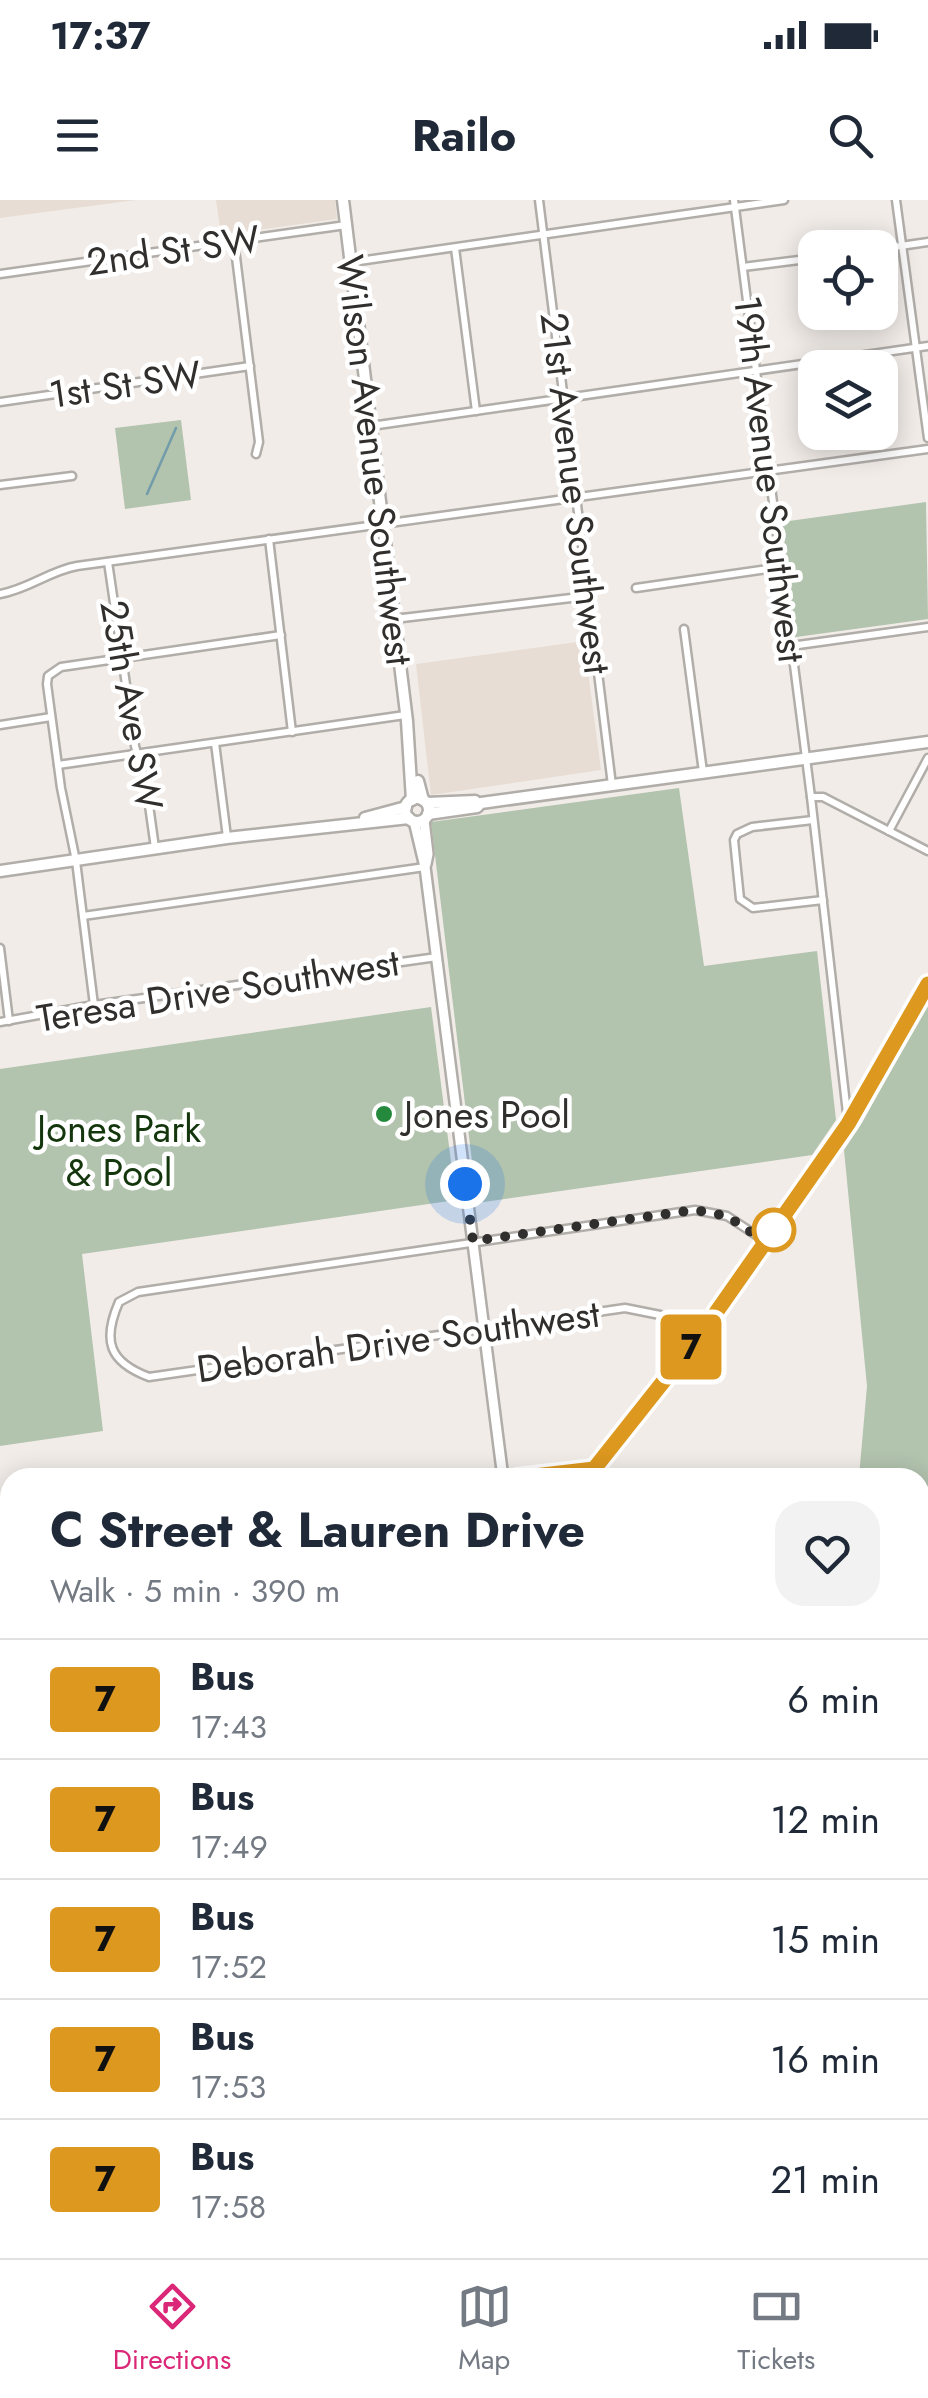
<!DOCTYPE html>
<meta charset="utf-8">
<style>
body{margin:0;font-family:Jost,sans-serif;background:#f2f2f3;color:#1f2937;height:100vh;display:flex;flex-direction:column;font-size:38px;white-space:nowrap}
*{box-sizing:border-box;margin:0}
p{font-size:32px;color:#747a83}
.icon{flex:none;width:55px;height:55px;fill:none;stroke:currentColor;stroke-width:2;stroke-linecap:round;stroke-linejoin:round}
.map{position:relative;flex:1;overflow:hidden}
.panel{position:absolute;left:0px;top:1268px;width:930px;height:792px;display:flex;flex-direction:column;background:#fff;border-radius:30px 30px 0 0;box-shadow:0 5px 25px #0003}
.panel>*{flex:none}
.badge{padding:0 20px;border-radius:8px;font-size:35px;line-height:65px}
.fabs{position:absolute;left:798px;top:30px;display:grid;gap:20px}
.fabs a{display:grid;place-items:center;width:100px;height:100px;border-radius:20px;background:#fff;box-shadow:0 5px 25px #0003;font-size:50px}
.you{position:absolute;width:50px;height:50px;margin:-25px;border:8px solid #fff;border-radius:50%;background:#1a73e8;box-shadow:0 0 0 15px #1a73e833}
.map>.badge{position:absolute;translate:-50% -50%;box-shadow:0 0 0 5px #fff}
.round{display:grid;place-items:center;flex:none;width:105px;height:105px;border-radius:30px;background:#f2f2f3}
.summary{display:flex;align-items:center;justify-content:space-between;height:170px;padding:0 50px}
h1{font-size:48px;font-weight:700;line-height:75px}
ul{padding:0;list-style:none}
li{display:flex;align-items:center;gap:30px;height:120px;padding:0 50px;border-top:2px solid #e0e1e3}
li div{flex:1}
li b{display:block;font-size:38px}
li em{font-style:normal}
li .badge{min-width:110px;font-weight:700;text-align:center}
.status{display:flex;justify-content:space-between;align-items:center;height:70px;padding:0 50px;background:#fff;direction:ltr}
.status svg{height:28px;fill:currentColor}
header{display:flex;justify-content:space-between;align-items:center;height:130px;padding:0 50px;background:#fff;font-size:45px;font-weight:700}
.tab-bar{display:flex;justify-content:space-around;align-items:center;height:140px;border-top:2px solid #e0e1e3;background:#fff;font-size:28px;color:#747a83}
.tab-bar a{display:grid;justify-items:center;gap:5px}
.tab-bar .selected{color:#db2777}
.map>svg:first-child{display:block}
.built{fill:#e7ddd4}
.green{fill:#b2c3ae}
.water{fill:#739caa}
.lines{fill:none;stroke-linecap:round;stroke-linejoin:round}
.stream{stroke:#739caa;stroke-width:2.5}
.minor-casing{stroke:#b1ada9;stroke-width:11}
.tertiary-casing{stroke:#b1ada9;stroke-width:14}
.secondary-casing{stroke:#b1ada9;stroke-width:15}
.minor{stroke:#fff;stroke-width:6}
.tertiary{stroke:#fff;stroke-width:9}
.secondary{stroke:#fff;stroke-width:10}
.line-casing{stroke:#fff;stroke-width:22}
.line{stroke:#dc981f;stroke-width:15}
.walk{stroke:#312f2e;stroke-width:10;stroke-dasharray:0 18}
.poi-dot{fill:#25893d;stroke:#fff;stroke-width:4}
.stop-dot{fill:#fff;stroke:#dc981f;stroke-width:5}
.labels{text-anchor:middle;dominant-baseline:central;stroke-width:9;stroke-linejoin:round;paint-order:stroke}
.street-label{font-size:38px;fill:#312f2e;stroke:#fff}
.poi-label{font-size:38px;fill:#312f2e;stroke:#fff;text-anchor:start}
.park-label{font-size:38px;fill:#14360c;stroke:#fff}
</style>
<div class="status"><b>17:37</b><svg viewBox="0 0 49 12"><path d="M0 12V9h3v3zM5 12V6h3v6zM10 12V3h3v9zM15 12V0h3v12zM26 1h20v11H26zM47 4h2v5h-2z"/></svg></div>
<header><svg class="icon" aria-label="menu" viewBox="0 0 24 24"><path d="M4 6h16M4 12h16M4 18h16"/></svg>Railo<svg class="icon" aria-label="search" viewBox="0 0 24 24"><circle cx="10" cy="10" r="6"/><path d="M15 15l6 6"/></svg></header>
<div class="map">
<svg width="928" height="2058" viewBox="0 0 928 2058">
<rect width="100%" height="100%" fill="#f1ece8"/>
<g class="built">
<path d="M0,0H136L0,18Z"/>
<path d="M216,0H335L337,19L221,35Z"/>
<path d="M584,441L601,570L431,595L416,464Z"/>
</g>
<g class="green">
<path d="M181,220L191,300L125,309L115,228Z"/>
<path d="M926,302L928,419L796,437L782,322Z"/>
<path d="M679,588L704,766L817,751L836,920L812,955L477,1003L431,622Z"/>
<path d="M928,803V1585L920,1591V1278L859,1277L867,1186L844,950L862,923Z"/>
<path d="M431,807L456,1000L82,1054L103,1231L0,1246V869Z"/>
<path d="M10,1449V1679L0,1680V1451Z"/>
<path d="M10,1844V2050H49L44,2058H0V1845Z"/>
<path d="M928,1936V2051L916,2058H797L804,2050H920V1939Z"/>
</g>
<g class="water">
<path d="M928,1785V1936L920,1939V1786Z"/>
<path d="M225,2050H804L797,2058H212Z"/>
</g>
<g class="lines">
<g class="stream">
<path d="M147,294L176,228"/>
<path d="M920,1948V1957"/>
<path d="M920,1976L928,1984"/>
</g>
<g class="minor-casing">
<g id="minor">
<path d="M539,0L612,585"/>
<path d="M734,0L811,597L848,922"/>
<path d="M896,0L928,238"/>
<path d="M234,41L259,242L256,254"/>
<path d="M455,48L476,211"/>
<path d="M880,49L928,42"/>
<path d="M352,62L784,0"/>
<path d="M743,67L815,58"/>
<path d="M0,74L346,25"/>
<path d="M0,202L250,166"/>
<path d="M371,226L928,146"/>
<path d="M0,285L72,276"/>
<path d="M269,339L292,532"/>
<path d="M108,362L135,546L147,591L155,648"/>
<path d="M636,388L781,367"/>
<path d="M0,394C29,389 49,371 77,366L928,249"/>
<path d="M394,419L588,396"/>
<path d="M684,429L703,572"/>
<path d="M791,446L928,427"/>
<path d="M0,525L51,517"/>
<path d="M215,543L227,637"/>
<path d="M58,565L405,515"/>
<path d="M811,597H823L928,651"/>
<path d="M813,620L752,627L737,634L734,640L740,699L753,708L823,700"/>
<path d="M889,631L928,558"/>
<path d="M83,716L425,667"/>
<path d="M0,748L9,821"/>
<path d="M94,805L76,661L61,588L47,484L48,476L61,467L281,435"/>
<path d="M0,822L94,805L437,757"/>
<path d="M697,1140L660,1115L625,1108L149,1177C109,1162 102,1141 119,1102L138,1092L695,1010L727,1016L765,1041"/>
<path d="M517,1278L592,1269"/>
<path d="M0,1348L10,1347"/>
</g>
</g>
<g class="tertiary-casing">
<g id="tertiary">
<path d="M424,620L428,654L426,664"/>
<path d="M414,621L425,667L503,1278"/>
</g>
</g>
<g class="secondary-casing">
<g id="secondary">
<path d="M343,0L407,521L412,600"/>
<path d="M418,581L423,600"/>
<circle cx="417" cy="610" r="12"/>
<path d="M427,603L475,601"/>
<path d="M428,614L477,607L481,603L928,542"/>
<path d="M365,618L406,607"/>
<path d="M0,671L227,638L409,618"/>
<path d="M587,1278L697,1140L848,924L928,784"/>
<path d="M44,2058L49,2050"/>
</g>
</g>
<use href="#minor" class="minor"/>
<use href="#tertiary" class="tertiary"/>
<use href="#secondary" class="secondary"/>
</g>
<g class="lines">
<g class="line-casing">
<path id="line" d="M517,1278L594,1269L701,1134L848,924L928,784"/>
</g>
<use href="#line" class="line"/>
<path class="walk" d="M465,984L473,1041L695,1010L727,1016L766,1042L774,1030"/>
</g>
<circle class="poi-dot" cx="384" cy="914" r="10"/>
<circle class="stop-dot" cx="774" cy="1030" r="20"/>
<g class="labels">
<g class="street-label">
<text transform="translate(173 50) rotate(-8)">2nd St SW</text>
<text transform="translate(125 184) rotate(-8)">1st St SW</text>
<text transform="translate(375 260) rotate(83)">Wilson Avenue Southwest</text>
<text transform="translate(770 279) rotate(83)">19th Avenue Southwest</text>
<text transform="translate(576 293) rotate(83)">21st Avenue Southwest</text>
<text transform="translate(132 505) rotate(80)">25th Ave SW</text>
<text transform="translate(218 790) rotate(-9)">Teresa Drive Southwest</text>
<text transform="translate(398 1141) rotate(-8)">Deborah Drive Southwest</text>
</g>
<g class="poi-label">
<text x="404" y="914">Jones Pool</text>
</g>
<g class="park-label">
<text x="119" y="928">Jones Park<tspan x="119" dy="44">&amp; Pool</tspan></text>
</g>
</g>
</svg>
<div class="fabs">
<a><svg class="icon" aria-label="locate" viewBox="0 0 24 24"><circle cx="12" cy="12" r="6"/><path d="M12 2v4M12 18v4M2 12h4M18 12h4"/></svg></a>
<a><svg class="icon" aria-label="layers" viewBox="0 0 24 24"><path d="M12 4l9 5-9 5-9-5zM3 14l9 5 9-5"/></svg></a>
</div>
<div class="you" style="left:465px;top:984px"></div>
<b class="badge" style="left:691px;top:1147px;background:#dc981f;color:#111">7</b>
<section class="panel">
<div class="summary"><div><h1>C Street &amp; Lauren Drive</h1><p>Walk · 5 min · 390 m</p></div><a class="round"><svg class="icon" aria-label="heart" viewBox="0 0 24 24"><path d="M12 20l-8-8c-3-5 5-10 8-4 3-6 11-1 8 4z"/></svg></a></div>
<ul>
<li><span class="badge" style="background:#dc981f;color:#111">7</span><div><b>Bus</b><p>17:43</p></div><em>6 min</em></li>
<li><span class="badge" style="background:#dc981f;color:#111">7</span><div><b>Bus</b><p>17:49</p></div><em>12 min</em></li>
<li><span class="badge" style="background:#dc981f;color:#111">7</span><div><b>Bus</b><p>17:52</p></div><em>15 min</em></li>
<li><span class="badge" style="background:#dc981f;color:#111">7</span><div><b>Bus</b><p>17:53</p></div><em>16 min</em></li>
<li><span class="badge" style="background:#dc981f;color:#111">7</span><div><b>Bus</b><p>17:58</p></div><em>21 min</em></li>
</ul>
</section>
</div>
<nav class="tab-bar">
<a class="selected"><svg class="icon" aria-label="directions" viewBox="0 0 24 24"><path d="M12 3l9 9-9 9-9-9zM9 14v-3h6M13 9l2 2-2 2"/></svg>Directions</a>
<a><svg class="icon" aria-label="map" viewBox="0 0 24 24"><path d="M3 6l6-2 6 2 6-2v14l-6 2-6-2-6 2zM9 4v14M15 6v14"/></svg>Map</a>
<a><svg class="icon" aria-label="tickets" viewBox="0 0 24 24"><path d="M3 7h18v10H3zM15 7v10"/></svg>Tickets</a>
</nav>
